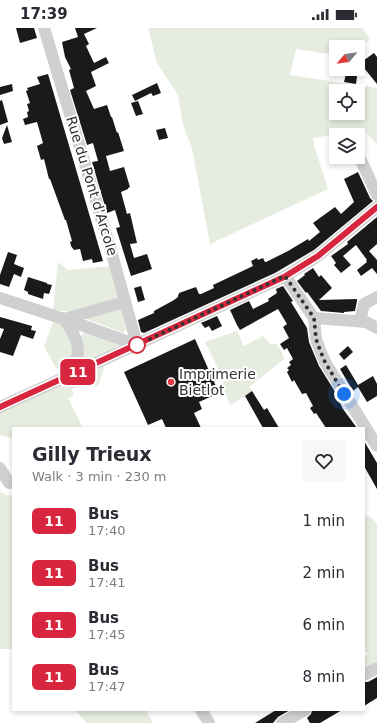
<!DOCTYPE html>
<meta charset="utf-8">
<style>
body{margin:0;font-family:"DejaVu Sans",sans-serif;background:#f7f7f7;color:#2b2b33;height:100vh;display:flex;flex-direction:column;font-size:15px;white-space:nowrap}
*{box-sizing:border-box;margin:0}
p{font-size:13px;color:#7c7c81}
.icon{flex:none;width:22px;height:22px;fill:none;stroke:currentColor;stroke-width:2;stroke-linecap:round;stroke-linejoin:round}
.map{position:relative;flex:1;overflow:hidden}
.side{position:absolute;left:12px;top:399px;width:353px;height:284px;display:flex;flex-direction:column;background:#fff;border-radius:0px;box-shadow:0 2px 6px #0003}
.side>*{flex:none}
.badge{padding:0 8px;border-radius:6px;font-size:14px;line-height:26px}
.needle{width:26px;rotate:241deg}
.fabs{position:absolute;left:329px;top:12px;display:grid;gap:8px}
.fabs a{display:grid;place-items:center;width:36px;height:36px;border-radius:0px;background:#fff;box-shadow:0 2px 6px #0003;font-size:20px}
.you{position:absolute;width:20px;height:20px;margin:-10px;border:3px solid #fff;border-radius:50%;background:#1a73e8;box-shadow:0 0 0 6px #1a73e833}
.map>.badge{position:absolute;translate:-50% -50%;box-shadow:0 0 0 2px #fff}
.round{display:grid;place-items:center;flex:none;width:42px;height:42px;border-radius:0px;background:#f7f7f7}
.overview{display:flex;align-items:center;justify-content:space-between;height:68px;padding:0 20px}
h1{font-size:19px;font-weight:600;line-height:30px}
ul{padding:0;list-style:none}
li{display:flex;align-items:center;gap:12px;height:52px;padding:0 20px}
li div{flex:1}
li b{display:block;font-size:15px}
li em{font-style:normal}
li .badge{min-width:44px;font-weight:700;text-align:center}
.status{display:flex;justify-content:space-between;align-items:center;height:28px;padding:0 20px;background:#fff;direction:ltr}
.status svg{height:11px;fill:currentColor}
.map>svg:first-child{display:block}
.green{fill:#e6ecdf;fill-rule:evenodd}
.building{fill:#1a1a1a}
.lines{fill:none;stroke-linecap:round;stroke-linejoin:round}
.minor{stroke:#d0d0d0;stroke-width:12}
.line-casing{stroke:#fff;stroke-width:9}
.line{stroke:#d7263d;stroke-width:6}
.walk{stroke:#333;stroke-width:4;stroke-dasharray:0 7.2}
.stop-dot{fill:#fff;stroke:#d7263d;stroke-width:2}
.poi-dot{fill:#e63946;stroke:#fff;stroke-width:1.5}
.labels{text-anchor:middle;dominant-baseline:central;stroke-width:4;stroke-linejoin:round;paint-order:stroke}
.street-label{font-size:14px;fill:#333;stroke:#fff}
.poi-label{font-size:14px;fill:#333;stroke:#fff;text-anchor:start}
</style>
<div class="status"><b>17:39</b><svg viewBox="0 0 49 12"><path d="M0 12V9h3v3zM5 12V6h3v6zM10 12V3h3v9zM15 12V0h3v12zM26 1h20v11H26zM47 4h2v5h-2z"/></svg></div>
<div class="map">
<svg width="377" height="695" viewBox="0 0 377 695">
<rect width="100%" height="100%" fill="#fff"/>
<g class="green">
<path d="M148,0H362L370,11L358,22V19H336V27L296,21L290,47L377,60V115H376L364,102L313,110L314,117L328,161L210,216L192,120L183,97L178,67L157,35ZM336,63H358V85H336Z"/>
<path d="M58,234L68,242L111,238L121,270C98,277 76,286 53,282Z"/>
<path d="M121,279L126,301L124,305L84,290Z"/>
<path d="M54,292L67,301L74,323L67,338L69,343L56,340L44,318Z"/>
<path d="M86,303L117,314L120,319L80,339L81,308Z"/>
<path d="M237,303L244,318L263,308L271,317L276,315L282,324L284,331L249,359L253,364L230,377L223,359L224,353L205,314Z"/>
<path d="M101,337L104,340L99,356L96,359L93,353L72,361L74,367L68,370L83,400H13V411L0,407V382Z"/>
<path d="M0,463L6,467L13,468V621H0Z"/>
<path d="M364,486L370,489L377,495V633L364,641V629L368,626L364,621Z"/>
<path d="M75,682H145L153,695H87Z"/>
</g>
<g class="building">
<path d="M16,0H34L37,10L20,15Z"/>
<path d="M75,0H97L84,6L89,16L86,18L94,35L106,29L109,35L91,44L96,58L86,63L94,81L107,77L111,89H112L117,105L118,104L124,123L106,128L110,143L124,139L130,159L128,160V161L121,164L127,186L130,185L137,215L130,216L134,230L147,226L152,241L131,248L116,200L120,199L115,182L107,185L92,134L98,133L93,115L87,117L70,62L74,60L69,42L71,41L65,29L62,14L78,9Z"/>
<path d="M374,25L377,29V56L360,35Z"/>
<path d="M48,46L103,233L93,235L92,231L83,233L80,221L74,222L71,218L70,214L72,213L66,192H65L50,151H49L44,131L41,132L37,118L43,115L37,94L25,97L23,91L28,89L27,84L29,83L27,76L30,75L26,63L28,62L27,60L40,56L37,49Z"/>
<path d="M346,46L357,48L356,56L344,54Z"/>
<path d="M157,55L161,65L153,68L151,65L135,73L132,67Z"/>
<path d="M12,56L13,63L0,67V59Z"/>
<path d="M2,72L8,94L0,97V73Z"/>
<path d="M138,73L143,86L136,88L131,75Z"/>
<path d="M7,97L12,114L4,116L2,110Z"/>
<path d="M165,100L168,110L159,112L156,102Z"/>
<path d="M358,144L370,170L373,173L314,222L275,245L144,305L141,304L138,292L154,285V283L174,272L178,269V267L179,266V265L196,259L199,266H201L214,260L213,257L253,238L251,233L257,230L258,232L263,230L265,234H266L288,223L308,211L309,213L320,204L313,195L335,179L341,186L354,174L344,151Z"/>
<path d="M377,189V216L369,223L377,232V246L372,240L361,248L357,242L367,234L366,233L367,232L356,217L343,228L351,237L341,245L334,237L336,235L331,228L348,216L347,214Z"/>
<path d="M8,224L17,227L14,236L24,240L21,249L14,246L9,259L0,256V247Z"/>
<path d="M313,240L319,249L321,247L332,260L319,272L357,271V273L355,283L344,284V285L321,283L307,264L306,265L297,253L305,247L304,246Z"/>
<path d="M28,249L47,255V256L52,257L49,266L44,265L43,271L28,266V264L24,262Z"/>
<path d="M141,258L145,272L138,274L134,260Z"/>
<path d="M283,258L293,273L291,274L307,300L309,314L319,338L334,362L343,381L357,400H326L316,385L314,386L310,380L313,378L306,365L302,366L294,352L292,354L287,344L289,342L287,340L291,337L289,334L293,331L287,320L284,322L280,316L289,310L283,299L287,296L278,281L240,302L237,297L230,282L249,273L253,281L269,273L268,271L277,265L276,261Z"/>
<path d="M217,288L222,298L212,303L209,298L205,300L201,295Z"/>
<path d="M0,289L32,298L31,302L36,303L33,311L21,307L13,328L0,324V311L4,301L0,300Z"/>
<path d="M195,311L219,365L199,374L202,381L194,385L201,400H166L162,391L148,397L124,344Z"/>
<path d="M348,318L353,324L344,332L339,326Z"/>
<path d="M346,337L358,357L373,348L377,356V368L367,374L358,359L353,363L340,341Z"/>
<path d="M252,363L264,382L267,380L279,400H263L245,368Z"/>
<path d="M364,413L377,435V461L364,438Z"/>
<path d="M377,649V670L364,678V654H368Z"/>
<path d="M276,682H290L278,689L273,695H255Z"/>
<path d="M312,682H342L320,695H310L307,690L311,686Z"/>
</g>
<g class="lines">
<g class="minor">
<path d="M44,0L114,233L137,317"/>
<path d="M358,126L377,167"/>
<path d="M285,248L314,290L316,311L320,322L325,334L377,418"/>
<path d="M0,270L73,294L137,317"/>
<path d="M314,290L366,294L377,300"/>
<path d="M360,293L364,276L377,269"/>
<path d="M64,348C86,329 79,311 64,291L125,274"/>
<path d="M0,379L284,249L318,228L377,179"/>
<path d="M0,440L9,455"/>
<path d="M364,647L377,640"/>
<path d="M201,682L209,695"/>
<path d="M282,695L305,682"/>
</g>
</g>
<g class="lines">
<g class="line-casing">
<path id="line" d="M0,379L284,249L318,228L377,179"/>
</g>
<use href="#line" class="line"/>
<path class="walk" d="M137,317L285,248L314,290L316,311L320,322L325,334L344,366"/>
</g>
<circle class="stop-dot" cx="137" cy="317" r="8"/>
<circle class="poi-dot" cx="171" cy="354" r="4"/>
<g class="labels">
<g class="street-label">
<text transform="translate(92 158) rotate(73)">Rue du Pont d'Arcole</text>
</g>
<g class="poi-label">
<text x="179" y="346">Imprimerie<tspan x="179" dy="16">Bietlot</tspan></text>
</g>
</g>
</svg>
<div class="fabs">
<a><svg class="needle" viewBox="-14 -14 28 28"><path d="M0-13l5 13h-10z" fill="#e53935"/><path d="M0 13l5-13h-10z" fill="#7c7c81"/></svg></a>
<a><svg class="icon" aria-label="locate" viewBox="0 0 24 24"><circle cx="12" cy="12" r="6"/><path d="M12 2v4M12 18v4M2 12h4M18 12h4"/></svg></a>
<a><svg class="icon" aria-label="layers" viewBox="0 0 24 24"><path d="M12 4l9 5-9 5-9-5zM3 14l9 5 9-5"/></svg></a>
</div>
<div class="you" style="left:344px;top:366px"></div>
<b class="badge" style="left:78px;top:344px;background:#d7263d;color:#fff">11</b>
<section class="side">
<div class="overview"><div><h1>Gilly Trieux</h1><p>Walk · 3 min · 230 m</p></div><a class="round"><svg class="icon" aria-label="heart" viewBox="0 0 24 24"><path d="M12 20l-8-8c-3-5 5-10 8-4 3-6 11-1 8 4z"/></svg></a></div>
<ul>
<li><span class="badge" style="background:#d7263d;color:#fff">11</span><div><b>Bus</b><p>17:40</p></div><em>1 min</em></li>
<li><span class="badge" style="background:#d7263d;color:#fff">11</span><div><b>Bus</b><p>17:41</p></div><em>2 min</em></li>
<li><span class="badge" style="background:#d7263d;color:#fff">11</span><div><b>Bus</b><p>17:45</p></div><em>6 min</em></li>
<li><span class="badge" style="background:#d7263d;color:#fff">11</span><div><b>Bus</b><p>17:47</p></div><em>8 min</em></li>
</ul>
</section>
</div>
